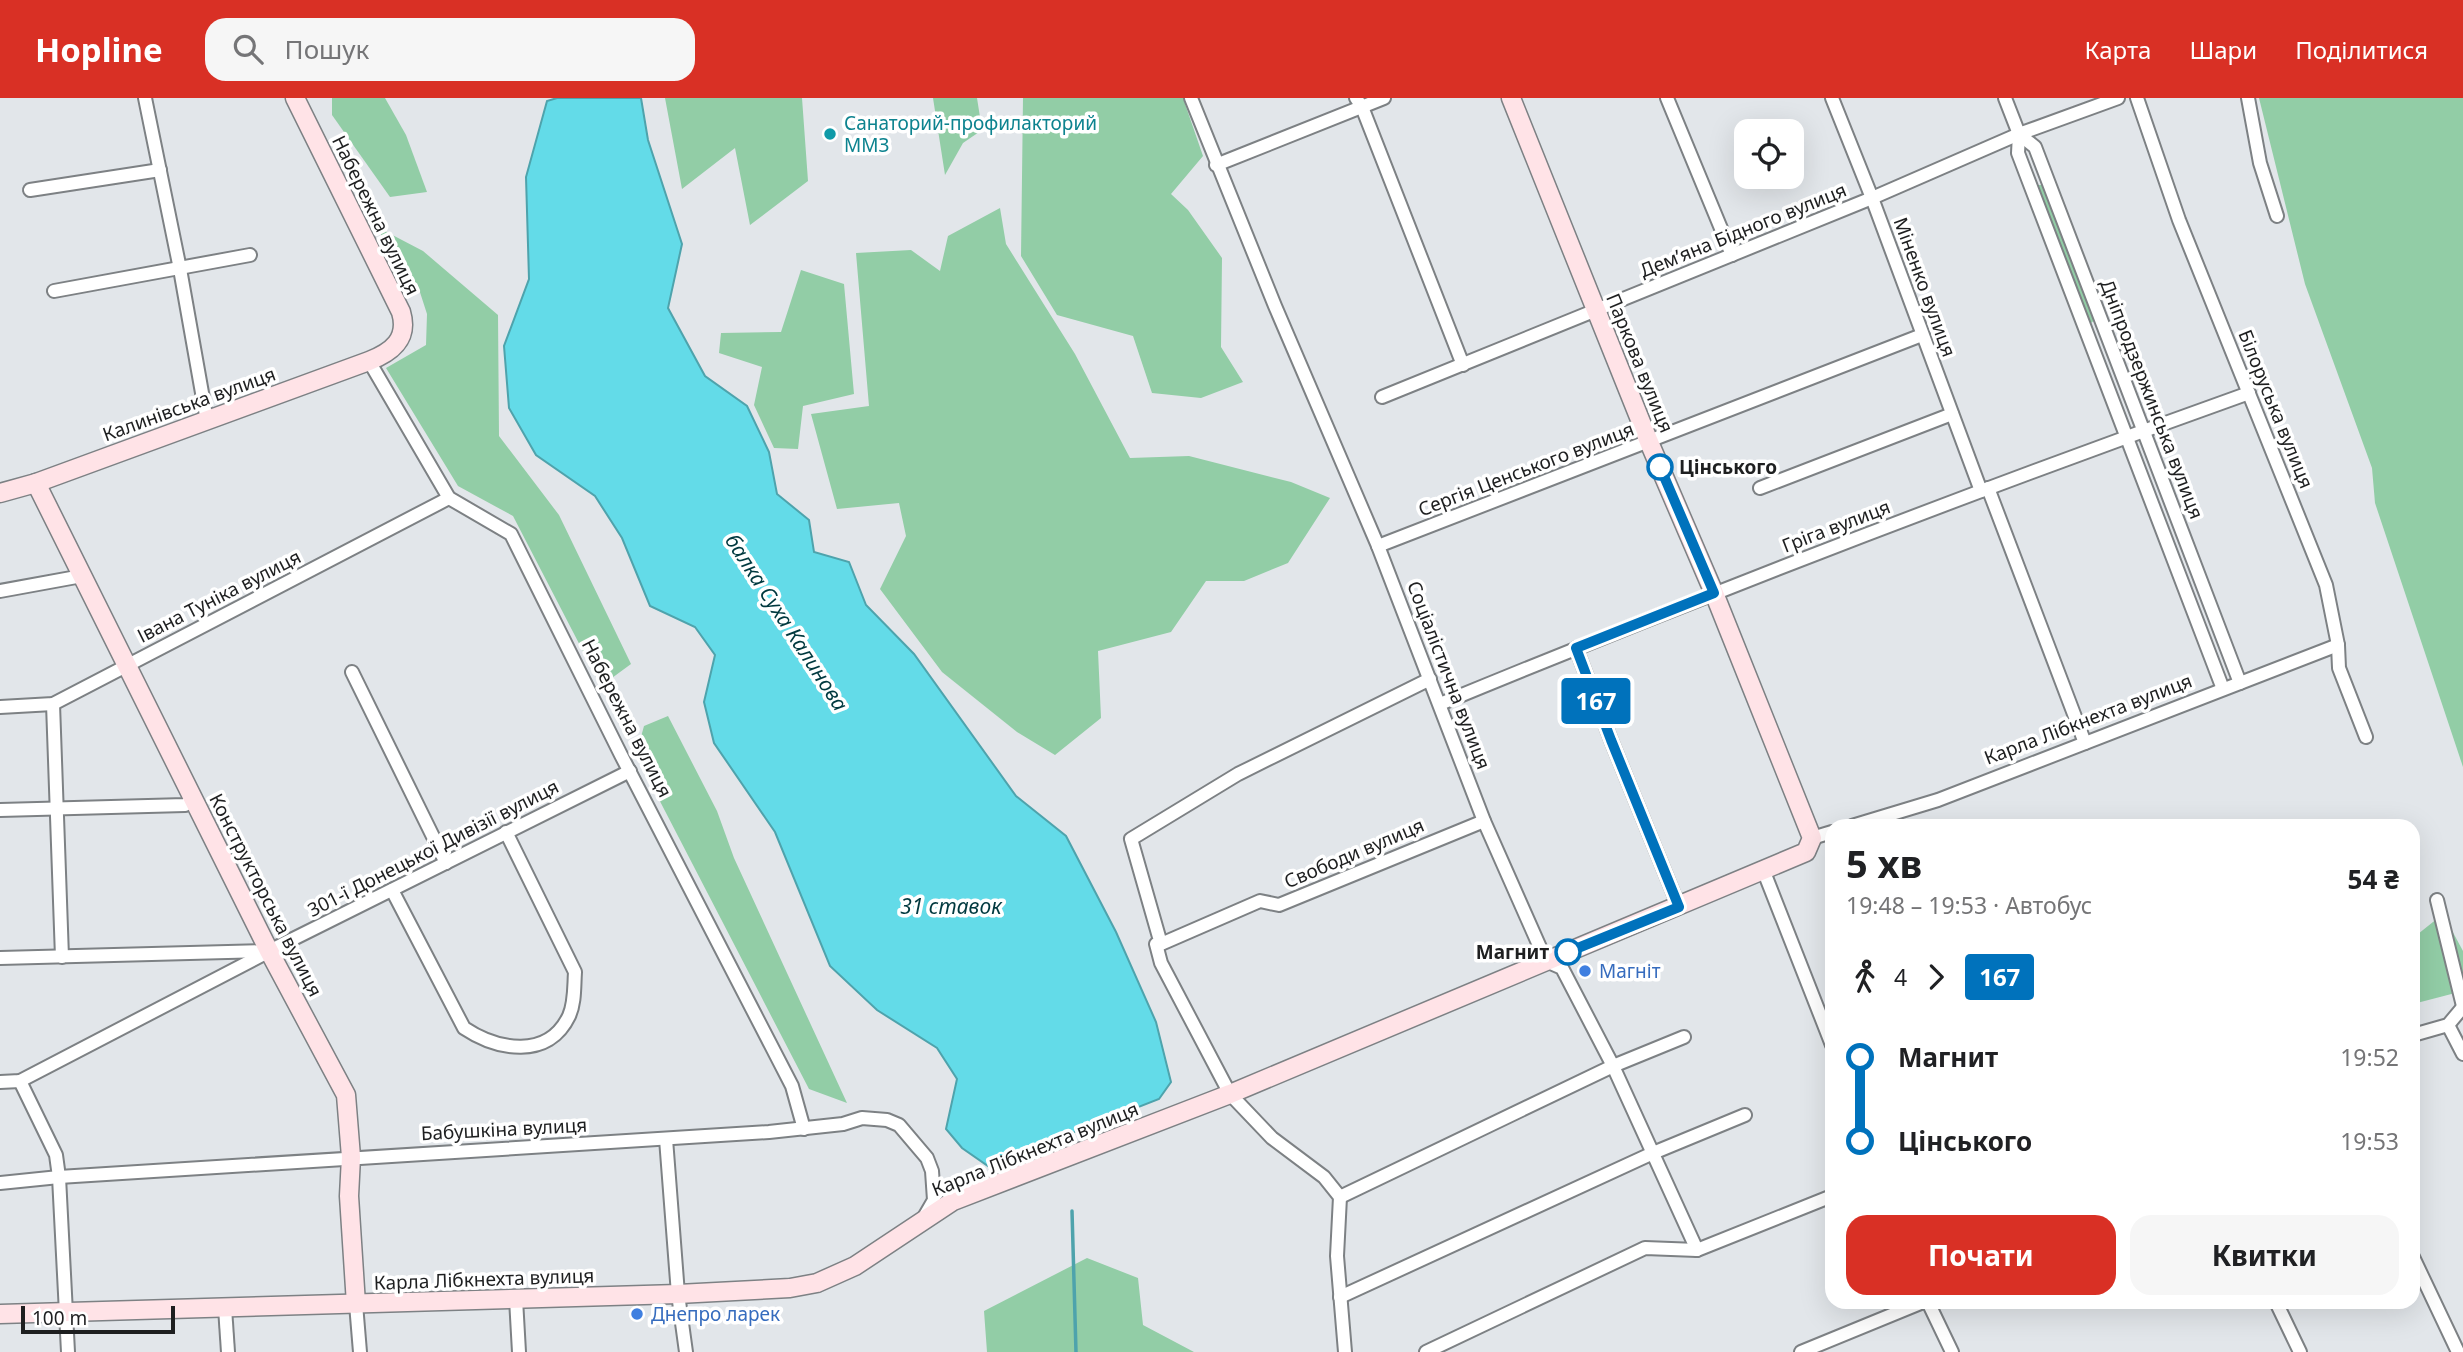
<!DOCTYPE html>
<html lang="uk">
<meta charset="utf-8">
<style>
body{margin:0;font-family:"Noto Sans",sans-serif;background:#f6f6f6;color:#202124;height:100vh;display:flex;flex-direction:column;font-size:26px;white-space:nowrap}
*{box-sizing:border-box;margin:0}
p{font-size:23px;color:#757577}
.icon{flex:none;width:38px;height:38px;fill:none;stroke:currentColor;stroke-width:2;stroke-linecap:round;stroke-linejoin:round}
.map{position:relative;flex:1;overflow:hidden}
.sheet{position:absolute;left:1825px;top:721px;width:595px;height:490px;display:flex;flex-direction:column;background:#fff;border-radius:21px;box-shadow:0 7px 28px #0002}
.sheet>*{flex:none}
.badge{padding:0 14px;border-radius:5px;font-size:24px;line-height:46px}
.controls{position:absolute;left:1734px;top:21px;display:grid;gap:14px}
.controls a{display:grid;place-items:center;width:70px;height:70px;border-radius:14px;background:#fff;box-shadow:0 7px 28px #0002;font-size:35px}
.scale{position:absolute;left:21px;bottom:18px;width:154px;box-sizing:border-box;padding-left:7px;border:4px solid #1e1f20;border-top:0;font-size:19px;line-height:24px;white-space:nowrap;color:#1e1f20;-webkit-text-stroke:5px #fff;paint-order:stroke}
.map>.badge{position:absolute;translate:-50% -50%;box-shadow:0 0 0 4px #fff}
.legs{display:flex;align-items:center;gap:10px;height:77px;padding:0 21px;font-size:23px}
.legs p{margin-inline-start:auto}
.headline{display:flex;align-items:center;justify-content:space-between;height:119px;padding:0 21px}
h1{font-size:38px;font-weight:700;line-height:52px}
.primary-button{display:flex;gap:14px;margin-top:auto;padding:14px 21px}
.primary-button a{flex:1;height:80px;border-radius:21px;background:#d93025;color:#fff;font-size:28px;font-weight:700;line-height:80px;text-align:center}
.primary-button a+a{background:#f6f6f6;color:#202124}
ul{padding:0 21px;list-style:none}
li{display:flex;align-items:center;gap:24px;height:84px;font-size:26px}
li i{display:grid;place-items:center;width:10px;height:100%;margin:0 9px;background:currentColor}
li i::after{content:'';width:18px;height:18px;margin:-9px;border:5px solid;border-radius:50%;background:#fff}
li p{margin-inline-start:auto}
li:first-child i{background:linear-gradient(#0000 50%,currentColor 0)}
li:last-child i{background:linear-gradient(currentColor 50%,#0000 0)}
header{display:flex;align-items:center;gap:42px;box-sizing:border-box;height:98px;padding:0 35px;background:#d93025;color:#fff}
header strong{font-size:33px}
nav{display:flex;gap:38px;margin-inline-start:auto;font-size:24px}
.search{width:490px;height:63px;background:#f6f6f6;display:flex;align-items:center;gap:18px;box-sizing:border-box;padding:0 24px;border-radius:21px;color:#757577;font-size:26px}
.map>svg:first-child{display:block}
.green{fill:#92cda6}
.water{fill:#63dbe8;stroke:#4ea3ac;stroke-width:2}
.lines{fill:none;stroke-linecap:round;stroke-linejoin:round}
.stream{stroke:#4ea3ac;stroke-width:3.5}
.street-casing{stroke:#7d8184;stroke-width:16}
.secondary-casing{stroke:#7d8184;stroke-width:21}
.street{stroke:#fff;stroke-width:12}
.secondary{stroke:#ffe3e7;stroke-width:18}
.line-1-casing{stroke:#fff;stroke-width:16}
.line-1{stroke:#0072bc;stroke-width:10}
.culture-dot{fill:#0f9aa8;stroke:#fff;stroke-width:2.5}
.stop-1-dot{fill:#fff;stroke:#0072bc;stroke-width:3.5}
.shop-dot{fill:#3f7fe0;stroke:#fff;stroke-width:2.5}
.labels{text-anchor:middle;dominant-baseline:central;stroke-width:7;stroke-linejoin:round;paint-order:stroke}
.culture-label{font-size:19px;fill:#0d838f;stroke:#fff;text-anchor:start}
.street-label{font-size:19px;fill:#1e1f20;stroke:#fff}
.stop-label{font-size:19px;font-weight:bold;fill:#1e1f20;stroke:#fff;text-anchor:start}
.shop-label{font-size:19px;fill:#366cbe;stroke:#fff;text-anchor:start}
.water-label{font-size:21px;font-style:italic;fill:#00393f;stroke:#fff}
</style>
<header>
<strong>Hopline</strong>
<div class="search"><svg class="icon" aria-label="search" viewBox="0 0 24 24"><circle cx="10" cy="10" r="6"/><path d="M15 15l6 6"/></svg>Пошук</div>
<nav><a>Карта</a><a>Шари</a><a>Поділитися</a></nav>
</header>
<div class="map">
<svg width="2463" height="1254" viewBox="0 0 2463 1254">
<rect width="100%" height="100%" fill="#e2e6ea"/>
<g class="green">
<path d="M332,0H385L406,37L427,94L390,99L332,17Z"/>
<path d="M665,0H802L808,83L750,127L735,50L682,91Z"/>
<path d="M933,0H977L982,32L963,45L945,77Z"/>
<path d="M1023,0H1183L1203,58L1171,96L1188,112L1222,160L1221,249L1243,284L1201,300L1152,295L1133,238L1057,217L1021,158Z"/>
<path d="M2259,0H2463V669L2375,405L2372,370L2305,186Z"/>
<path d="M2035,87H2044L2095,222L2088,227Z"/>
<path d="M1000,110L1006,146L1075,256L1130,360L1189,358L1291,384L1330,400L1288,465L1244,483H1206L1171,534L1098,553L1101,620L1055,657L1017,634L942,574L880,491L906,438L899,405L837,411L811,316L869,308L856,155L911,152L940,173L948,138Z"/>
<path d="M379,130L423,153L498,217L499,338L559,417L631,566L601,588L513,418L458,388L386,270L426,247L427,216L417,185L396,184Z"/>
<path d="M801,172L844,186L854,296L803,308L798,351L774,350L754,307L762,269L719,255L721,235L781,234Z"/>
<path d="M668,618L717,713L734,760L847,1005L809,991L636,657L644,628Z"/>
<path d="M2443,816L2463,853V893L2413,906V840Z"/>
<path d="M1087,1160L1138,1180L1143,1227L1194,1254H987L984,1213Z"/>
</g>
<path class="water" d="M557,0H641L648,42L682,146L668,210L705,278L747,308L769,354L777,396L809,422L814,454L849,464L866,507L914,556L1016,698L1066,738L1116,834L1156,924L1171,984L1159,1001L988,1068L962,1050L946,1031L957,981L937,950L877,912L830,868L775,734L714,645L704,604L715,557L695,529L650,508L622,440L595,398L536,357L509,310L504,248L529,181L526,79L547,3Z"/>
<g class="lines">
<path class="stream" d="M1072,1113L1076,1254"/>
<g class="street-casing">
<g id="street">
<path d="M145,0L180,171L207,323"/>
<path d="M1191,0L1275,208L1378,448L1484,723L1546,863L1562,870L1613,968L1697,1152"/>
<path d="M1356,0L1362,9L1463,267"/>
<path d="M1667,0L1732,157"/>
<path d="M1832,0L1872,100L1981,393"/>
<path d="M2005,0L2019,36L2018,55L2223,591"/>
<path d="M2137,0L2179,122L2326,487L2338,547L2339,570L2366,639"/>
<path d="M2248,0L2260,65L2277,118"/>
<path d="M2019,36L2035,49L2240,585"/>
<path d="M1216,67L1384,0"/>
<path d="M30,92L160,72"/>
<path d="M54,193L250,157"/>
<path d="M369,263L449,400L511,436L621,657L792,988L804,1031"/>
<path d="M1382,299L1872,100L2019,36L2118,0"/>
<path d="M1760,390L1952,316"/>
<path d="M1988,390L2085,645"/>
<path d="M1378,448L1922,237"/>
<path d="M0,493L82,478"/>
<path d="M1576,550L1611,642L1679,809"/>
<path d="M352,574L446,765"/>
<path d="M53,606L62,859"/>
<path d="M1440,606C1707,496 1977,392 2249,295"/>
<path d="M0,609L53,606L449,400"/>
<path d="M0,712L185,707L194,701"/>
<path d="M1852,728L1938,702L2338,547"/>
<path d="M1812,740L1832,734"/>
<path d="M1764,774L1832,947"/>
<path d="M392,792L464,930C497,952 548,962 569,918C575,905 574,889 575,874L506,734"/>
<path d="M2437,802L2463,908"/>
<path d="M1161,846L1260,803L1279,807L1484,723"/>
<path d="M0,860L269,853L630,673"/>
<path d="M2448,927L2463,956"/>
<path d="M2413,937L2448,927L2463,909"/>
<path d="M20,983L56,1057L59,1079L68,1254"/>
<path d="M0,984L20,983L266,855"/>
<path d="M666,1041L678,1196L686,1254"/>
<path d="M0,1085L59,1079L769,1034L843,1026L862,1020L887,1022L899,1027L927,1060L932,1073L934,1102L923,1121"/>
<path d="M1340,1099L1613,968L1684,939"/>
<path d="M2413,1159L2458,1254"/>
<path d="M1340,1199L1653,1055L1745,1017"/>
<path d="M516,1201L519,1254"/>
<path d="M1928,1204L1952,1254"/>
<path d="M2276,1204L2300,1254"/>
<path d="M356,1206L360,1254"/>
<path d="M225,1210L228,1254"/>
<path d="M1345,1254L1337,1158L1340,1099L1324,1079L1272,1040L1230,996L1161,865L1156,846H1161L1131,741L1238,676L1430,581"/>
<path d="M1426,1254L1645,1150L1697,1152L1832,1098"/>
<path d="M1801,1254L1923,1204"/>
</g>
</g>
<g class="secondary-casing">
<g id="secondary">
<path d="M36,385L269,853L346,997L351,1059L349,1098L356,1206"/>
<path d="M0,395L36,385L369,263C392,254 409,241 401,214L295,0"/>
<path d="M0,1216L678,1196L790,1190L817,1185L855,1168L953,1103L1230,996L1806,754L1812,740L1714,495L1649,344L1511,0"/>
</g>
</g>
<use href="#street" class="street"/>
<use href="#secondary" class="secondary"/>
</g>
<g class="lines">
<g class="line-1-casing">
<path id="line-1" d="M1568,854L1679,809L1611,642L1576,550L1714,495L1660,369"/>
</g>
<use href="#line-1" class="line-1"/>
</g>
<circle class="culture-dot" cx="830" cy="36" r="7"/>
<g class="stop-1-dot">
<circle cx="1660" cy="369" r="12"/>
<circle cx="1568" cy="854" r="12"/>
</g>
<g class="shop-dot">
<circle cx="1585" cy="873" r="7"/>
<circle cx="637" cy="1216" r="7"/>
</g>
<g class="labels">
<g class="culture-label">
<text x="844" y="25">Санаторий-профилакторий<tspan x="844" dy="22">ММЗ</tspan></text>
</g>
<g class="street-label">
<text transform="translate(376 117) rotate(64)">Набережна вулиця</text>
<text transform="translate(1743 132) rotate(-22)">Дем’яна Бідного вулиця</text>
<text transform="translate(1925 189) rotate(70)">Міненко вулиця</text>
<text transform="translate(1640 265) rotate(68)">Паркова вулиця</text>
<text transform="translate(2152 301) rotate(69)">Дніпродзержинська вулиця</text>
<text transform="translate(189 306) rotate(-20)">Калинівська вулиця</text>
<text transform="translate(2276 311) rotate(68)">Білоруська вулиця</text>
<text transform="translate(1526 371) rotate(-21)">Сергія Ценського вулиця</text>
<text transform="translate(1836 428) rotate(-21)">Гріга вулиця</text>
<text transform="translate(219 498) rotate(-27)">Івана Туніка вулиця</text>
<text transform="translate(1449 577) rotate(69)">Соціалістична вулиця</text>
<text transform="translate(627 620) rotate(63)">Набережна вулиця</text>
<text transform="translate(2088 621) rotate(-21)">Карла Лібкнехта вулиця</text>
<text transform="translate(433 750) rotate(-27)">301-ї Донецької Дивізії вулиця</text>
<text transform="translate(1354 755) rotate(-23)">Свободи вулиця</text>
<text transform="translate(266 797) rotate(63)">Конструкторська вулиця</text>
<text transform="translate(504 1031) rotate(-3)">Бабушкіна вулиця</text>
<text transform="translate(1035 1051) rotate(-22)">Карла Лібкнехта вулиця</text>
<text transform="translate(484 1181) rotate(-2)">Карла Лібкнехта вулиця</text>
</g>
<g class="stop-label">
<text x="1679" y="369">Цінського</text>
<text x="1549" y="854" text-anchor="end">Магнит</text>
</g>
<g class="shop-label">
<text x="1599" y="873">Магніт</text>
<text x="651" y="1216">Днепро ларек</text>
</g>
<g class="water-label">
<text transform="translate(787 524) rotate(57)">балка Суха Калинова</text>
<text x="951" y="808">31 ставок</text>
</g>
</g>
</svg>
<div class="controls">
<a><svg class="icon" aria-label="locate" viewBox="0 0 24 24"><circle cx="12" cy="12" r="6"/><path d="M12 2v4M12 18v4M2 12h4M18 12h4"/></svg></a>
</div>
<div class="scale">100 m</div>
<b class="badge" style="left:1596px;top:603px;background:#0072bc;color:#fff">167</b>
<section class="sheet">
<div class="headline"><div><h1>5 хв</h1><p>19:48 – 19:53 · Автобус</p></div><b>54 ₴</b></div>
<div class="legs"><svg class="icon" aria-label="walk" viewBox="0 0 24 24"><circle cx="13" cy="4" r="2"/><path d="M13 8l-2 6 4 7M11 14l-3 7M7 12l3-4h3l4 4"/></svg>4<svg class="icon" aria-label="forward" viewBox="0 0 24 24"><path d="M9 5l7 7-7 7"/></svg><b class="badge" style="background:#0072bc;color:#fff">167</b></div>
<ul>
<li><i style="color:#0072bc"></i><b>Магнит</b><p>19:52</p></li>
<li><i style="color:#0072bc"></i><b>Цінського</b><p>19:53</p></li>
</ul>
<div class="primary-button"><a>Почати</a><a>Квитки</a></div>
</section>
</div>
